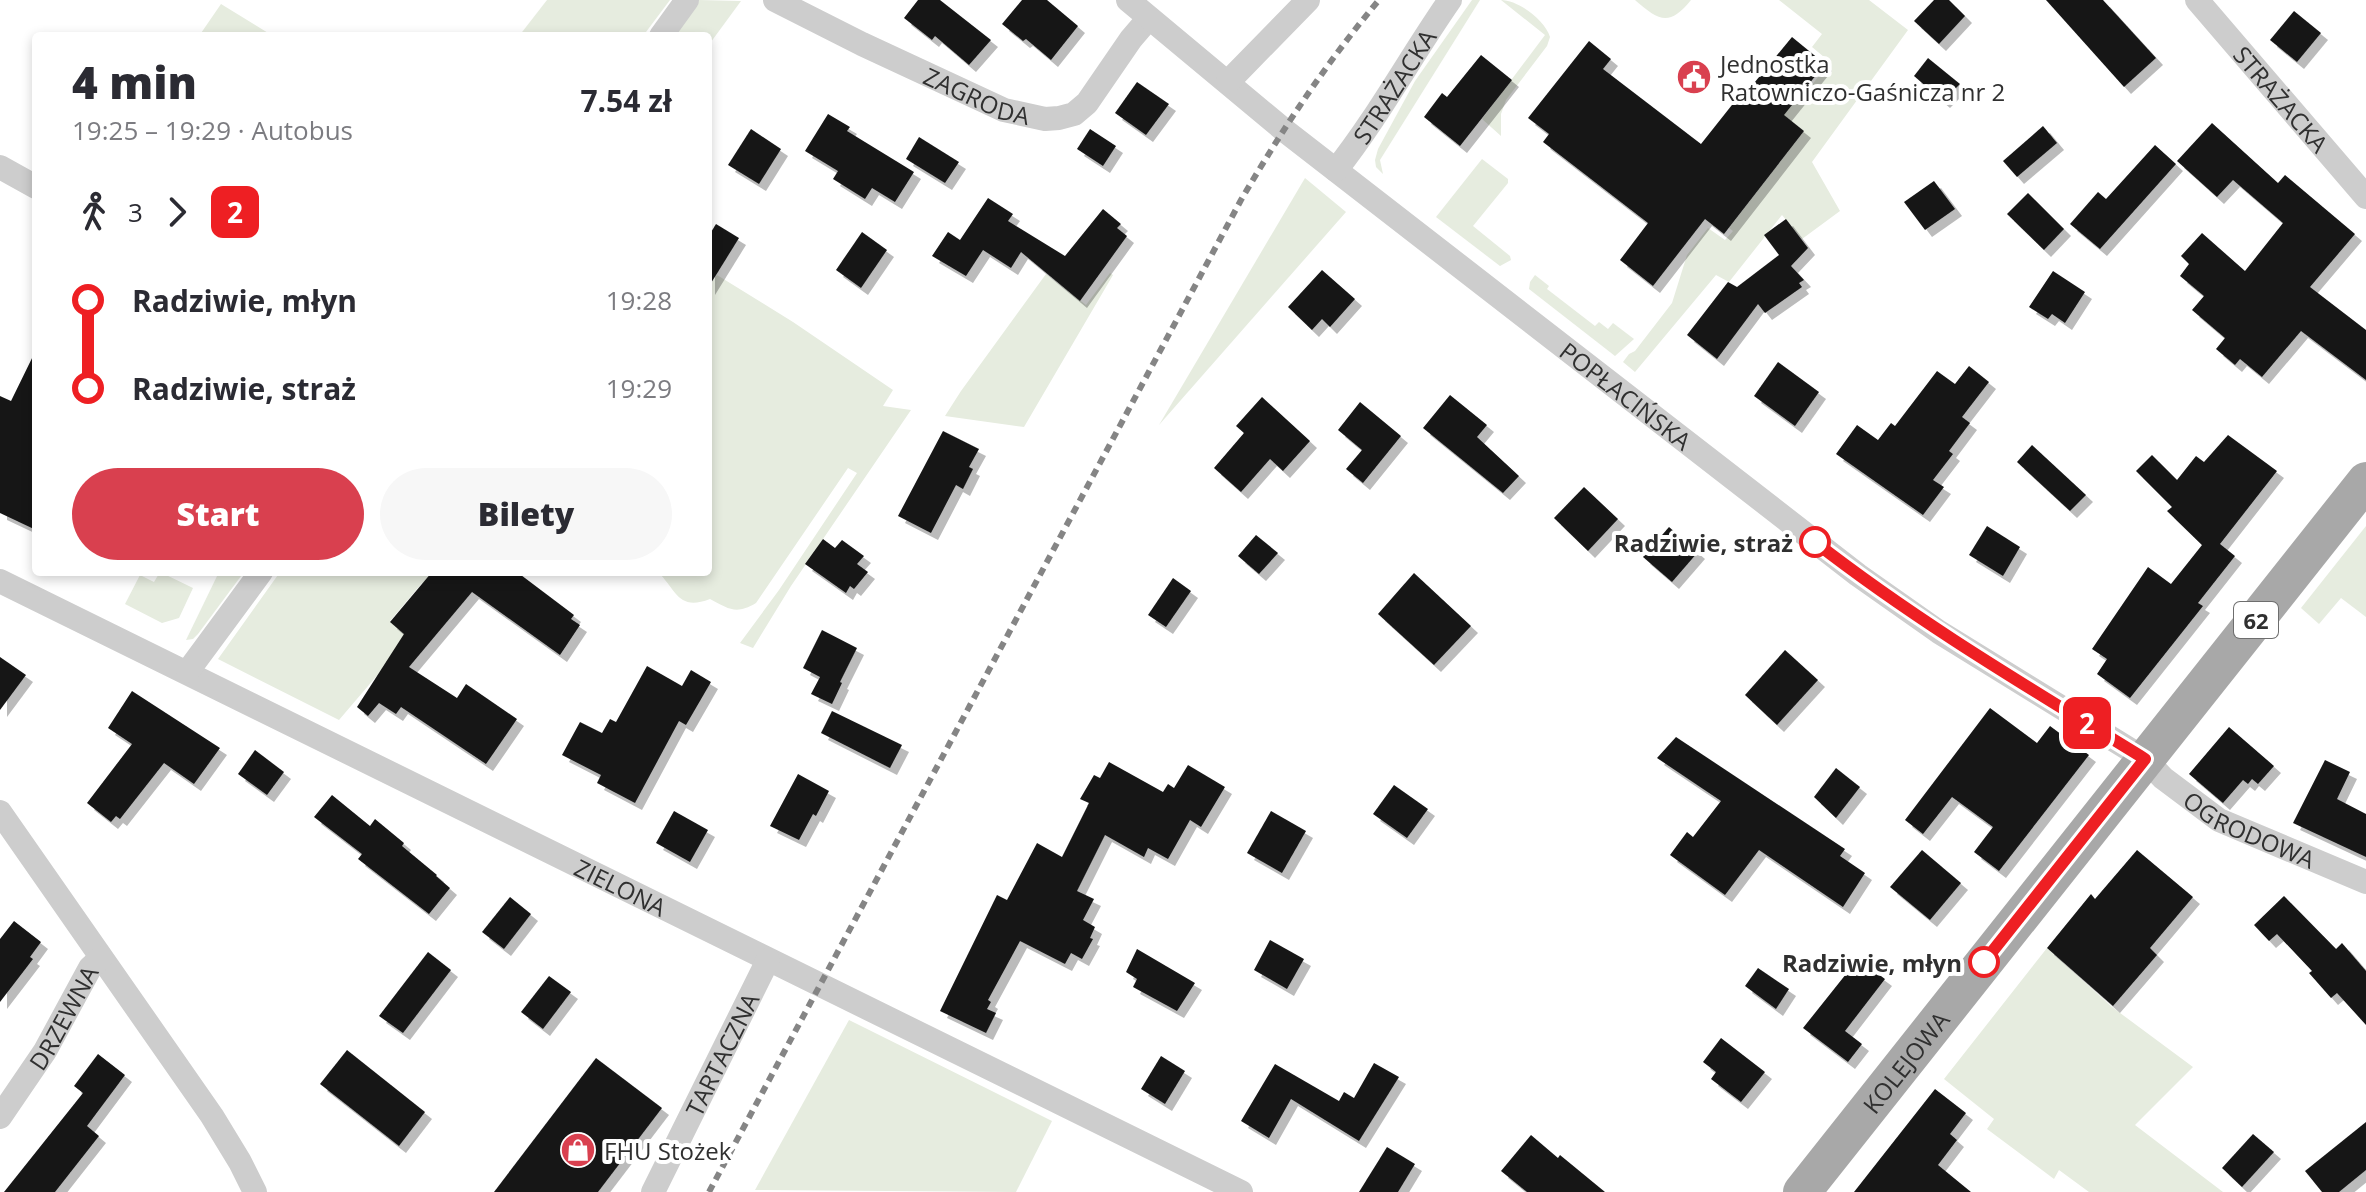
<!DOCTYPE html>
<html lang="pl">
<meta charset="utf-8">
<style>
body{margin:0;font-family:"Open Sans",sans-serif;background:#f7f7f7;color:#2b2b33;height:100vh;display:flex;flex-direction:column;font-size:30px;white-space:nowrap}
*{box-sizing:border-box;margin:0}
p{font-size:26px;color:#7c7c81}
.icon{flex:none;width:44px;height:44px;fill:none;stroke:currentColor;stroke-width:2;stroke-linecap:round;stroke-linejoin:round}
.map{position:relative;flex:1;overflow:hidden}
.side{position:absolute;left:32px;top:32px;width:680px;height:544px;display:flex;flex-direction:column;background:#fff;border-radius:8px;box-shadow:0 4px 12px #0003}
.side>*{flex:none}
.badge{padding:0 16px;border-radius:12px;font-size:28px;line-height:52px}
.map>.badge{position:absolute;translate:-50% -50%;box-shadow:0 0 0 4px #fff}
.legs{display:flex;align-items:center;gap:12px;height:88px;padding:0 40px;font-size:26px}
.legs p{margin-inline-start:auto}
.headline{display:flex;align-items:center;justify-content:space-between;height:136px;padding:0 40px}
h1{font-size:44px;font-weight:800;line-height:60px}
.action{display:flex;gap:16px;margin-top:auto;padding:16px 40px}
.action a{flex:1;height:92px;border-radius:48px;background:#d9404f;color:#fff;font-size:32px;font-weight:800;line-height:92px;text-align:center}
.action a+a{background:#f7f7f7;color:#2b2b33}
ul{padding:0 40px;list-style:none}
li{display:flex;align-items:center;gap:28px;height:88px;font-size:30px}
li i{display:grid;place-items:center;width:12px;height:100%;margin:0 10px;background:currentColor}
li i::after{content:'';width:20px;height:20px;margin:-10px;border:6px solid;border-radius:50%;background:#fff}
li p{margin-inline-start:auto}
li:first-child i{background:linear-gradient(#0000 50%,currentColor 0)}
li:last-child i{background:linear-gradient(currentColor 50%,#0000 0)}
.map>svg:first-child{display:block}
.green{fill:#e6ecdf}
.building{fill:#171717;filter:url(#shadow)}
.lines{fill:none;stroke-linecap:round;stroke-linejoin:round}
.street{stroke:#cdcdcd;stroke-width:24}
.primary{stroke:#a8a8a8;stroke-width:38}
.rail{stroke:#858585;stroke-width:6;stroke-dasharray:8 6;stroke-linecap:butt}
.line-1-casing{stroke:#fff;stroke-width:18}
.line-1{stroke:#ee1f23;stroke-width:12}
.stop-1-dot{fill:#fff;stroke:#ee1f23;stroke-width:4}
.labels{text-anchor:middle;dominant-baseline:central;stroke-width:8;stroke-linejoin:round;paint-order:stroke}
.shield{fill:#fff;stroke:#6e6e6e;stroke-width:2}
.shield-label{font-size:22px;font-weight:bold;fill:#303030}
.poi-label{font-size:24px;fill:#303030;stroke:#fff;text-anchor:start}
.street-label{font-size:24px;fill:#303030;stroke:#fff}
.stop-label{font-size:24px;font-weight:bold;fill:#303030;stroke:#fff;text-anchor:end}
</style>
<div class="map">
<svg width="2366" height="1192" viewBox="0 0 2366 1192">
<defs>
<filter id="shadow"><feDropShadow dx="7" dy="7" stdDeviation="0" flood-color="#0004"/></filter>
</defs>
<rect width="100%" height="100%" fill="#fff"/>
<g class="green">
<path d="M547,0H670L643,36H519Z"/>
<path d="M699,0L741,1L708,46V36H673Z"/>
<path d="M1472,0H1480L1380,160L1383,174L1376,167L1375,160L1378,149L1415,81Z"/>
<path d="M1501,0C1518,0 1545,20 1550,37L1547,46L1506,100L1501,114V136L1482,119L1545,35Z"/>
<path d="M1635,0H1691C1669,27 1659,21 1635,0Z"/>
<path d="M1779,0H1869L1908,30L1812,162L1840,211L1802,239L1782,215L1729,282L1716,275L1635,372L1623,362L1629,354L1635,351L1672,303L1687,255L1708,228L1725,240L1733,231L1729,228L1804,131L1767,102L1780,86L1799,101L1830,62L1812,47L1822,34Z"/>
<path d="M221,4L273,36H199Z"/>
<path d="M1482,159L1508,179V183L1473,226L1510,256L1511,260L1500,266L1436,217Z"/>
<path d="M1305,178L1346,212L1159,425Z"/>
<path d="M1110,273L1113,275L1024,427L945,416L961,391L1046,274L1086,305Z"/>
<path d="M717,275L793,322L893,390L883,406L911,410L791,586L753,648L740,643L779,590L857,473L848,468L756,603C736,615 729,609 710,599C678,611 677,591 658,572H708V281L711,283Z"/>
<path d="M1535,275L1549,286L1547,289L1595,326L1599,322L1608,329L1613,323L1634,339L1615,356L1529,289L1530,282Z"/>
<path d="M2366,526V617L2341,598L2319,624L2301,608Z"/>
<path d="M160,572L193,588L179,618L162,623L125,604L140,575L154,582Z"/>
<path d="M219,572H244L198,634L193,639L186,640Z"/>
<path d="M280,572H464L422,583L390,621L409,638L339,720L218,659Z"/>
<path d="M2047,948L2112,1007L2193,1067L2135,1125L2223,1192H2089L2059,1170L2054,1179L1987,1129L1994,1119L1944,1079Z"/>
<path d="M849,1020L1052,1121L1016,1192L755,1190Z"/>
</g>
<g class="building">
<path d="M918,0H940L991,40L969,65L935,36L932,40L904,18Z"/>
<path d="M1022,0H1047L1078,26L1051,60L1026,39L1023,41L1002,24Z"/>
<path d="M1934,0H1949L1965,16L1939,44L1914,21Z"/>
<path d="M2046,0H2103L2156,58L2124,87Z"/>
<path d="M2294,11L2321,33L2297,62L2270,40Z"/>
<path d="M1792,37L1825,64L1784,115L1804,131L1724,234L1705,219L1653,286L1620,260L1648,223L1543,142L1549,134L1528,118L1589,41L1611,59L1603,69L1701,144L1747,86L1750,88Z"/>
<path d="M1481,55L1512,80L1460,146L1424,117L1442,93L1447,97Z"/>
<path d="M1928,58L1960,84L1943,101L1914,76Z"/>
<path d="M1137,82L1169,104L1146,135L1115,113Z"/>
<path d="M828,114L850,127L847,131L914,172L895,202L872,188L865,199L833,179L838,171L805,151Z"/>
<path d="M2212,123L2278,183L2285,175L2355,234L2310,287L2366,330V380L2301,331L2262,377L2240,359L2235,365L2216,349L2225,338L2192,310L2204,296L2180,276L2189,264L2181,256L2202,233L2245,271L2283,223L2233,180L2217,197L2177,161Z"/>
<path d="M2043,126L2057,143L2017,177L2003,161Z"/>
<path d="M751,129L781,149L759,184L728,165Z"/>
<path d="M1090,129L1116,146L1103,166L1077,149Z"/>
<path d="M919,137L959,162L945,183L906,159Z"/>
<path d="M2155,145L2176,164L2100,249L2070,224L2098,192L2106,199Z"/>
<path d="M1934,181L1955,209L1925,230L1904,202Z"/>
<path d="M2028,193L2064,229L2044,250L2007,214Z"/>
<path d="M988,198L1013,214L1008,221L1065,256L1103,209L1121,224L1117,228L1127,236L1080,301L1021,252L1011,268L983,250L966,276L932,256L948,232L960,240Z"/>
<path d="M1786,219L1808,248L1791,266L1804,280L1799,283L1802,287L1765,313L1758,304L1717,359L1687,335L1728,282L1737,287L1779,255L1764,235Z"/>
<path d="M716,224L739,238L708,288V237Z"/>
<path d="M862,232L887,250L861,288L836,270Z"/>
<path d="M1322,270L1355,299L1330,327L1322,319L1312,330L1288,307Z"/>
<path d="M2053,271L2085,292L2065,323L2052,314L2048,319L2029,307Z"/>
<path d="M36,350V530L0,513V396L11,401Z"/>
<path d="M1778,362L1819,392L1795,426L1754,396Z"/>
<path d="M1969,366L1989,382L1962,417L1970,423L1949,451L1953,454L1933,480L1944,487L1923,515L1836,454L1857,425L1878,440L1891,423L1895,426L1937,371L1955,384Z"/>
<path d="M1450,395L1487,425L1477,437L1519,476L1503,493L1423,428Z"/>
<path d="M1262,397L1310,441L1283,471L1270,459L1241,492L1214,468L1244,433L1236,426Z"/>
<path d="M1360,402L1401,436L1363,483L1346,469L1362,450L1338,430Z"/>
<path d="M943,431L979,449L969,467L973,469L963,489L956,485L931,533L898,516Z"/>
<path d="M2228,435L2277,471L2220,544L2235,556L2198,603L2203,606L2130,698L2097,674L2107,659L2092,649L2148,567L2171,584L2202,545L2167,511L2172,507L2136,471L2152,455L2177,480L2196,456L2204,462Z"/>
<path d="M2032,445L2086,495L2070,511L2017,462Z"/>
<path d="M1584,487L1618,519L1588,551L1554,518Z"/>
<path d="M1987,526L2020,547L2003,576L1969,555Z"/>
<path d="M1669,527L1698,552L1672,582L1643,557Z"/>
<path d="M1256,535L1278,553L1259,574L1238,556Z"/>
<path d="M823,539L835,548L842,540L864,556L857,564L868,572L854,589L850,586L846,593L805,564Z"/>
<path d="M432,572H517L574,615L571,619L580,625L560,655L472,592L409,667L457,698L466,684L517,719L486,764L401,707L396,714L379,703L368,716L357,707L404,634L390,622Z"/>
<path d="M1414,573L1471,626L1434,665L1378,614Z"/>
<path d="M1173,578L1191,591L1166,627L1148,615Z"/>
<path d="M822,630L857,648L840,682L842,683L832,704L811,694L820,677L803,668Z"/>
<path d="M1785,650L1818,680L1777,725L1745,695Z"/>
<path d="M0,657L26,675L0,710Z"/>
<path d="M647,666L682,686L691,670L711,682L686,725L679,721L635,803L597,783L601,775L562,755L580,722L602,733L610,719L616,722Z"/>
<path d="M132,691L220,748L194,784L164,763L120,819L116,816L111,822L87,803L132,744L108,728Z"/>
<path d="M1990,708L2037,743L2050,726L2089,755L1999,871L1974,852L1993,827L1952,797L1923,834L1905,820Z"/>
<path d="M832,711L902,745L890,768L821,733Z"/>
<path d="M2229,727L2274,766L2258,784L2252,779L2248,784L2243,780L2223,803L2189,774Z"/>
<path d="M1676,737L1845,849L1840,856L1865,873L1843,907L1759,850L1725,895L1670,855L1687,832L1693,837L1721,801L1657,758Z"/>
<path d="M255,750L284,772L267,795L238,774Z"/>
<path d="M2325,760L2350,772L2337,799L2366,814V857L2293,823Z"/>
<path d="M1109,762L1163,792L1168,784L1174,788L1188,765L1225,787L1201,827L1190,820L1168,859L1148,848L1144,857L1105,835L1077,891L1094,899L1083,920L1095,927L1090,938L1093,939L1082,959L1071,953L1065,964L1020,941L988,1000L991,1002L987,1009L996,1013L986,1033L940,1011L997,895L1007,900L1037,843L1062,857L1089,803L1080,799L1094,775L1100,778Z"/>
<path d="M1836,768L1860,787L1836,818L1814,797Z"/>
<path d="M798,774L829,791L816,816L813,814L799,840L770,826Z"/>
<path d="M1394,785L1428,809L1407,838L1373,814Z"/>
<path d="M332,795L370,826L375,819L404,843L402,846L437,875L436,876L450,888L429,914L358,859L362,854L314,817Z"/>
<path d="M674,811L708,830L690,862L656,843Z"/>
<path d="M1271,811L1306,831L1282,873L1247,853Z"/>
<path d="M1922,850L1961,883L1930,920L1890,887Z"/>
<path d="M2137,850L2193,897L2150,948L2157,955L2113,1006L2047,948L2091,894L2095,899Z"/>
<path d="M2284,896L2336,949L2342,943L2366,971V1025L2337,993L2331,998L2309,973L2312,971L2277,934L2269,941L2254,925Z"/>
<path d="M510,897L531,914L504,949L482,932Z"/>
<path d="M14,921L41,942L30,957L33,959L0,1002V939Z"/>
<path d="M1270,940L1304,959L1287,989L1254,970Z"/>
<path d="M1137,949L1195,983L1177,1011L1133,987L1137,979L1126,972Z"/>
<path d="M428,952L451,970L403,1033L379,1016Z"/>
<path d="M1858,959L1885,979L1845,1031L1862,1044L1848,1062L1803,1028Z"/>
<path d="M1758,968L1789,989L1776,1009L1745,986Z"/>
<path d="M549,976L571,992L543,1029L521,1012Z"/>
<path d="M1721,1038L1765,1072L1741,1102L1711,1079L1716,1072L1703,1062Z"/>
<path d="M347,1050L425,1112L399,1146L320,1084Z"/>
<path d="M98,1054L125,1075L87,1126L99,1136L55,1192H4L83,1093L74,1086Z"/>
<path d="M1161,1056L1185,1071L1165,1104L1141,1089Z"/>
<path d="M596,1058L662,1108L598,1192H494Z"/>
<path d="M1374,1063L1399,1077L1359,1141L1291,1099L1269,1138L1241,1121L1275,1064L1339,1101L1344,1092L1354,1098Z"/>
<path d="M1935,1089L1966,1113L1950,1134L1957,1140L1938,1165L1971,1192H1854Z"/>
<path d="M2366,1122V1170L2339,1192H2322L2305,1171Z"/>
<path d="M2253,1134L2274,1152L2242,1187L2222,1168Z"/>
<path d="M1531,1135L1558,1158L1560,1155L1605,1192H1527L1501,1171Z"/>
<path d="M1387,1147L1415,1164L1398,1192H1359Z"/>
</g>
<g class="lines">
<g class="street">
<path id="s1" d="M775,0L862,44L1004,110L1045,119L1059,118L1074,114L1087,103L1131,39L1149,18"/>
<path id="s2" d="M1128,0L1284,130L1858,575L1939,632L2145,759L2163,778L2219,820L2366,882"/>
<path id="s3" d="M2197,0L2366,197"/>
<path d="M661,36L687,0"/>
<path d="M1228,82L1308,0"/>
<path d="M0,167L36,187"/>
<path id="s4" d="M1336,170C1378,117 1411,56 1450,0"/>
<path id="s5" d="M0,581L1241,1192"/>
<path d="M188,671L261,572"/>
<path d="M0,812L212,1116L240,1162L255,1192"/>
<path id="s6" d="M0,1117L45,1051L90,968L101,958"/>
<path id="s7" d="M653,1192L768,960"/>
</g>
<path class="primary" id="s8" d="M1802,1192L2366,481"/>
<path class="rail" d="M709,1192L1241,200C1282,130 1326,63 1379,0"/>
</g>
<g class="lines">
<g class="line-1-casing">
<path id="line-1" d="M1815,542C1919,623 2033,690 2145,759L1984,962"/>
</g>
<use href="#line-1" class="line-1"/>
</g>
<defs>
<g id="civic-disc" transform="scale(1.8)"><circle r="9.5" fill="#d9404f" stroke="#fff"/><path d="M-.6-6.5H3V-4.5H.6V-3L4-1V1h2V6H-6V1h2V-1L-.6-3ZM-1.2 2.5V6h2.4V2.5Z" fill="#fff"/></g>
<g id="shop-disc" transform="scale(1.8)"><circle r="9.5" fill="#d9404f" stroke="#fff"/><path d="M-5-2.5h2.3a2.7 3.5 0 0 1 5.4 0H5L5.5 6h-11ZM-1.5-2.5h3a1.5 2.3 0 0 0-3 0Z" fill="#fff"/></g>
</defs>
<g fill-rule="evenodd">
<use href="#civic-disc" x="1694" y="77"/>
<use href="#shop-disc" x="578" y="1150"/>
</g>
<g class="stop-1-dot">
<circle cx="1815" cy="542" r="14"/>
<circle cx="1984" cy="962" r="14"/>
</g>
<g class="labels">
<rect class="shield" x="2234" y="602" width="44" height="36" rx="6"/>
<g class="shield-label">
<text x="2256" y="620">62</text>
</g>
<g class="poi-label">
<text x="1720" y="63">Jednostka<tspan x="1720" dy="28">Ratowniczo-Gaśnicza nr 2</tspan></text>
<text x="604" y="1150">FHU Stożek</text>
</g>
<g class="street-label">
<text stroke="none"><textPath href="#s4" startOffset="102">STRAŻACKA</textPath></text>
<text stroke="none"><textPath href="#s1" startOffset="224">ZAGRODA</textPath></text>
<text stroke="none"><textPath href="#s3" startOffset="130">STRAŻACKA</textPath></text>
<text stroke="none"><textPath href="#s2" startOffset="636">POPŁACIŃSKA</textPath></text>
<text stroke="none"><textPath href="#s2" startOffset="1398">OGRODOWA</textPath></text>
<text stroke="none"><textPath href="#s5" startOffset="692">ZIELONA</textPath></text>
<text stroke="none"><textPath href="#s6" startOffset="118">DRZEWNA</textPath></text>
<text stroke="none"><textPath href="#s7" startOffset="154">TARTACZNA</textPath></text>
<text stroke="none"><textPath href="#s8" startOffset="166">KOLEJOWA</textPath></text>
</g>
<g class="stop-label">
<text x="1793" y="542">Radziwie, straż</text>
<text x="1962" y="962">Radziwie, młyn</text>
</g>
</g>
</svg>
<b class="badge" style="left:2087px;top:723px;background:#ee1f23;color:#fff">2</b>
<section class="side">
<div class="headline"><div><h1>4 min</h1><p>19:25 – 19:29 · Autobus</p></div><b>7.54 zł</b></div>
<div class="legs"><svg class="icon" aria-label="walk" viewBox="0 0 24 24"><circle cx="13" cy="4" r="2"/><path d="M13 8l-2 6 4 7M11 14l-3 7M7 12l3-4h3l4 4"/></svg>3<svg class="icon" aria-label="forward" viewBox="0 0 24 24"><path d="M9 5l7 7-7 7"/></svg><b class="badge" style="background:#ee1f23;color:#fff">2</b></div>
<ul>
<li><i style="color:#ee1f23"></i><b>Radziwie, młyn</b><p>19:28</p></li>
<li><i style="color:#ee1f23"></i><b>Radziwie, straż</b><p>19:29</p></li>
</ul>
<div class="action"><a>Start</a><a>Bilety</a></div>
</section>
</div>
